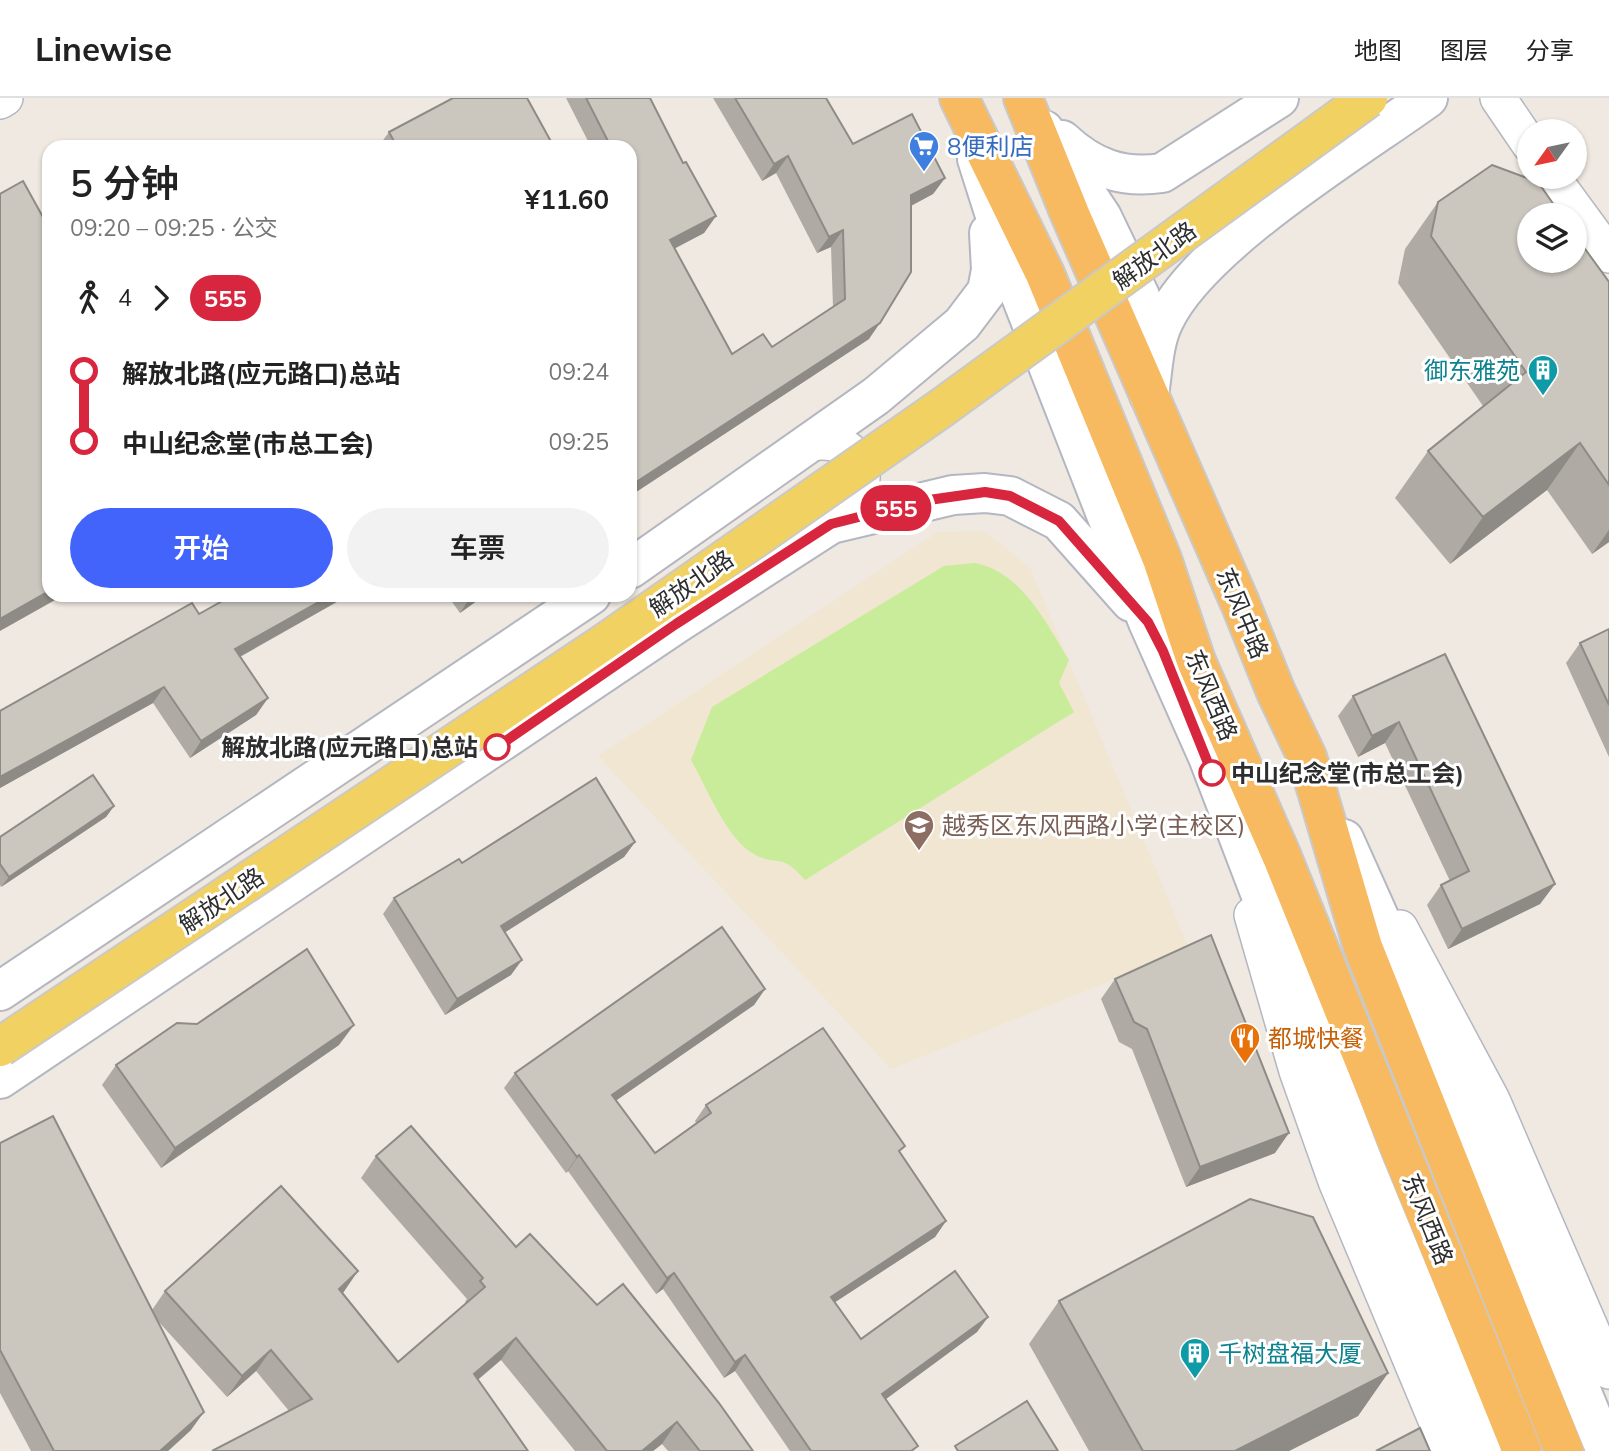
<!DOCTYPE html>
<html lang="zh">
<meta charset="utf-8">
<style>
body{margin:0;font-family:Mulish,"Noto Sans SC",sans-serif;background:#f2f2f2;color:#222;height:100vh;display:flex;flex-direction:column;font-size:26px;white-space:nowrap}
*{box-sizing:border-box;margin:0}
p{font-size:23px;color:#767676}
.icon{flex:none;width:38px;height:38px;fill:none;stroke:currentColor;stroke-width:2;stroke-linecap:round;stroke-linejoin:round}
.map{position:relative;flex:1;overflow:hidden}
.drawer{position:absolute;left:42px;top:42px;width:595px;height:462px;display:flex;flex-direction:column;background:#fff;border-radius:21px;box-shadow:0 2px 5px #0004}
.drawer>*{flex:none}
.badge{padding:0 14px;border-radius:23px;font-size:24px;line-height:46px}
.needle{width:46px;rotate:237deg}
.buttons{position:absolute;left:1517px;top:21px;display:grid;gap:14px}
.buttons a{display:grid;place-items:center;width:70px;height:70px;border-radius:50%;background:#fff;box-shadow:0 2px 5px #0004;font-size:35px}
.map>.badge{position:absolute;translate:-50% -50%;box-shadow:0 0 0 4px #fff}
.legs{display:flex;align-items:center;gap:10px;height:77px;padding:0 28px;font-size:23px}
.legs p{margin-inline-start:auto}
.head{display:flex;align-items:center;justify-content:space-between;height:119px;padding:0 28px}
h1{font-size:38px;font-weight:600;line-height:52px}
.button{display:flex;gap:14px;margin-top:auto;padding:14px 28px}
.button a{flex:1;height:80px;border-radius:42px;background:#4264fb;color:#fff;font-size:28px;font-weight:600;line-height:80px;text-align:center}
.button a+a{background:#f2f2f2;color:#222}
ul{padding:0 28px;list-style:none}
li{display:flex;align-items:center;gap:24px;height:70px;font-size:26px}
li i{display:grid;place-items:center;width:10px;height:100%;margin:0 9px;background:currentColor}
li i::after{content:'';width:18px;height:18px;margin:-9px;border:5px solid;border-radius:50%;background:#fff}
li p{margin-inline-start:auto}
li:first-child i{background:linear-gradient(#0000 50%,currentColor 0)}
li:last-child i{background:linear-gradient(currentColor 50%,#0000 0)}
header{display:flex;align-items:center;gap:42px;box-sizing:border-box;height:98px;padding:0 35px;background:#fff;border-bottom:2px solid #e0e0e0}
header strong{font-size:33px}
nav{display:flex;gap:38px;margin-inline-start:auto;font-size:24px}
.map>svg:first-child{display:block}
.education{fill:#f0e6d1}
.pitch{fill:#c9ec9a}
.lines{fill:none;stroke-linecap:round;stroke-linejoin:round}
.tertiary-casing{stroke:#b4b7c1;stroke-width:38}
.secondary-casing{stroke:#b4b7c1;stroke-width:42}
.trunk-casing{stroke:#c9c9c9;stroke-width:42}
.tertiary{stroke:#fff;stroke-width:35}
.secondary{stroke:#fff;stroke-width:38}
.trunk{stroke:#f8ba60;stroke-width:38}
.primary-bridge-casing{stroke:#c9c9c9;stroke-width:42;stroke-linecap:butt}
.primary-bridge{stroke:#f2d163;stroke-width:38}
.wall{fill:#afaba4}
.shaded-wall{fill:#8e8b86}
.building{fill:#cbc7bf;stroke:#8e8b86;stroke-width:2}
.line-1-casing{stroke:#fff;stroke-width:16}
.line-1{stroke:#d7263d;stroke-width:10}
.stop-1-dot{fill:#fff;stroke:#d7263d;stroke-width:3.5}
.labels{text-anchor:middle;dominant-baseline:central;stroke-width:6;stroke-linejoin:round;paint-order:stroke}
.shop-label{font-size:24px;fill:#366cbe;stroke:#fff;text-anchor:start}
.street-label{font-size:24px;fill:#2e2e2e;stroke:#fff}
.culture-label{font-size:24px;fill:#0d838f;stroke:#fff;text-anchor:end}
.stop-label{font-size:24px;font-weight:bold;fill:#2e2e2e;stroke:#fff;text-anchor:end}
.education-label{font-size:24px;fill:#785e54;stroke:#fff;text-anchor:start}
.food-label{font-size:24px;fill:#c56008;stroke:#fff;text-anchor:start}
</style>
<header>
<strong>Linewise</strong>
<nav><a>地图</a><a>图层</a><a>分享</a></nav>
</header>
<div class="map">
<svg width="1609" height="1353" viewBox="0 0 1609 1353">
<rect width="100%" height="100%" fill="#efe9e1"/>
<path class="education" d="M984,433L1030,470L1189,851L891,971L598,658L938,434Z"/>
<path class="pitch" d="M975,465C1022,474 1046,525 1069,562L1059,585L1074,614L805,782C780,753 779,770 754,756C727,742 706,688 691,662L712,609L944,468Z"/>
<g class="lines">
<g class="tertiary-casing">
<g id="tertiary">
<path d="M1498,0L1530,47"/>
<path d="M0,3L5,0"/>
<path d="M1552,79L1609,157"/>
<path d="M810,345C832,342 852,346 860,369C862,374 863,380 861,385C855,400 840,414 831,426"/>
<path d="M1252,817L1297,973L1336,1083L1449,1353"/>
<path d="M1400,830L1492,1002L1609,1273"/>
</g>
</g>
<g class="secondary-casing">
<g id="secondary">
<path d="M1044,32L1102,119L1140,198L1147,225L1149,256"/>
<path d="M1062,42C1092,70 1122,81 1162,75L1279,0"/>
<path d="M977,61L1020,196L1148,524L1208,659L1363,1064L1482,1353"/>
<path d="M1149,297C1153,273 1153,245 1164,223C1200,146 1356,52 1428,0"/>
<path d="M630,471L876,298L962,226L987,193L991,172L989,135"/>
<path d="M1344,741L1470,1022L1606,1353"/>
<path d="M0,893L591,497"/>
<path d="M0,981L676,526L831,426L953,397L985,395L1010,398L1059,423L1131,504"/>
</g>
</g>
<g class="trunk-casing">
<g id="trunk">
<path d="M959,0L1045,176L1162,461L1196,563L1282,759L1522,1353"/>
<path d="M1023,0L1070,116L1240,505L1276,594L1307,659L1363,849L1564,1353"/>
</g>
</g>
<use href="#tertiary" class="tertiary"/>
<use href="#secondary" class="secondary"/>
<use href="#trunk" class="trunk"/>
<g class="primary-bridge-casing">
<path id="primary-bridge" d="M0,949L605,545L940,311L1368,0"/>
</g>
<use href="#primary-bridge" class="primary-bridge"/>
</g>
<g class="wall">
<path d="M566,0H650L683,65L716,118L704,135L674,151L732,256L772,249L833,209L831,149L817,155L776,75L762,83L713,0H826L853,46L945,80L933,96L911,108L869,241L630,398V49H591Z"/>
<path d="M389,34L554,49H378Z"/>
<path d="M1438,104L1609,184V444L1592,456L1547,392L1450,466L1395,400L1428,353L1483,308L1398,185L1405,151Z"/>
<path d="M233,497H349L240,559L268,600L256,617L190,660L153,605L0,690V613L199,516Z"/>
<path d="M447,497H485L460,515Z"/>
<path d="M1609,531V659L1566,565L1580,545Z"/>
<path d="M1445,556L1555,786L1540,806L1448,851L1427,807L1441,787L1450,783L1385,645L1358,659L1338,618L1353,598Z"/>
<path d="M114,708L106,719L1,789L0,787V739Z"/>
<path d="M635,744L624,759L505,834L511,877L445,917L383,816L394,800L462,765Z"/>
<path d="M1115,881L1275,1055L1186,1089L1132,951L1119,944L1101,901Z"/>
<path d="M765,891L754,907L616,1002L655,1055L696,1025L695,1023L706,1007L900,1055L946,1123L935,1139L835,1204L861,1241L988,1219L977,1234L886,1301L914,1353H790L735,1273L724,1280L663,1191L656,1196L568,1073L566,1075L504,990L515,975Z"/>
<path d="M339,947L161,1070L102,987L116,967Z"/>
<path d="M0,1045L152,1212L165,1193L343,1195L398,1264L466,1205L465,1204L467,1201L361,1080L376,1058L516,1149L597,1207L753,1353H668L662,1346L653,1353H575L501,1262L289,1313L256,1273L227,1299L157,1222L191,1332L168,1353H31L0,1295Z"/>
<path d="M1059,1203L1388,1275L1358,1318L1289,1353H1089L1029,1246Z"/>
</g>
<g class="shaded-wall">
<path d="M788,58L776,75L762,83L774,66Z"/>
<path d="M945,80L933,96L899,114L911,97Z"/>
<path d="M716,118L704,135L658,159L670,142Z"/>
<path d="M843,132L831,149L817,155L829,139Z"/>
<path d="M880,225L869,241L630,398V388Z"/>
<path d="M1580,345L1547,392L1450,466L1483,419Z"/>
<path d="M1609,432V444L1592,456Z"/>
<path d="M49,493V497H64L0,533V521Z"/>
<path d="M331,497H349L223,568L235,551Z"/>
<path d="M473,497H485L460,515L471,498Z"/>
<path d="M164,589L153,605L0,690V679Z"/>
<path d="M268,600L256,617L190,660L201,643Z"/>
<path d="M1399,624L1385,645L1358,659L1372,638Z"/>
<path d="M114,708L106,719L1,789L9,779Z"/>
<path d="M635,744L624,759L490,844L501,828Z"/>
<path d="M1555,786L1540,806L1448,851L1462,831Z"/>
<path d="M522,862L511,877L445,917L457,901Z"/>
<path d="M765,891L754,907L601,1013L612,997Z"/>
<path d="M354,927L339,947L161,1070L175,1050Z"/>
<path d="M1289,1035L1275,1055L1186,1089L1200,1069Z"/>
<path d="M579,1057L568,1073L566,1075L577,1059Z"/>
<path d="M946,1123L935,1139L820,1214L831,1199Z"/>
<path d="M358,1173L343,1195L324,1212L339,1191Z"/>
<path d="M674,1175L663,1191L656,1196L667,1180Z"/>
<path d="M988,1219L977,1234L871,1312L882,1296Z"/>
<path d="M516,1240L501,1262L459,1298L474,1276Z"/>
<path d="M271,1252L256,1273L227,1299L242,1278Z"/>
<path d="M745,1257L735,1273L724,1280L735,1264Z"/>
<path d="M1388,1275L1358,1318L1289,1353H1235Z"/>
<path d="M204,1314L191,1332L168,1353H160Z"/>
<path d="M677,1324L662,1346L653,1353H642Z"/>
</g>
<g class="building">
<path d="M453,0H527L554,49H397L389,34Z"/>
<path d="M586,0H650L683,65L686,64L716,118L670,142L732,256L763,236L772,249L845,201L843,132L829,139L788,58L774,66L735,0H826L853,46L912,16L945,80L911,97V174L880,225L630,388V94L633,92L630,85V49H611Z"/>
<path d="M1492,67L1538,84L1561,117H1530V163H1575V137L1609,184V387L1580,345L1483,419L1428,353L1526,274L1431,138L1438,104Z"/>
<path d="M23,83L49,130V493L0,521V96Z"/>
<path d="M233,497H331L235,551L268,600L201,643L164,589L0,679V613L192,505L199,516Z"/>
<path d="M1609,531V607L1580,545Z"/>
<path d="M1445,556L1555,786L1462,831L1441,787L1469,773L1399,624L1372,638L1353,598Z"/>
<path d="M93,677L114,708L9,779L0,766V739Z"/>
<path d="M596,680L635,744L501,828L522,862L457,901L394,800L459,761L462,765Z"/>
<path d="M722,829L765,891L612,997L655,1055L711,1015L706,1007L823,930L905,1048L899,1053L946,1123L831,1199L861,1241L955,1173L988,1219L882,1296L918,1348L911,1353H811L745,1257L735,1264L674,1175L667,1180L579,1057L577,1059L515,975Z"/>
<path d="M1211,837L1289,1035L1200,1069L1147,931L1134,924L1115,881Z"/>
<path d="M307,851L354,927L175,1050L116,967L177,925L197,926Z"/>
<path d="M53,1018L204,1314L160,1353H54L0,1252V1045Z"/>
<path d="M411,1028L516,1149L530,1136L597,1207L623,1186L719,1305L753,1353H700L677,1324L642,1353H607L516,1240L474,1276L528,1353H212L312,1301L271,1252L242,1278L165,1193L281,1088L358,1173L339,1191L398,1264L485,1189L480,1183L483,1180L376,1058Z"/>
<path d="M1250,1101L1313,1119L1388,1275L1235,1353H1143L1059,1203Z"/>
<path d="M1027,1303L1058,1353H958L955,1348Z"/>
<path d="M1420,1330L1430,1353H1376Z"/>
</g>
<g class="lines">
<g class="line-1-casing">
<path id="line-1" d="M497,649L676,526L831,426L922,403L985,394L1010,398L1059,423L1148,524L1163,553L1212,675"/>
</g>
<use href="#line-1" class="line-1"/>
</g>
<defs>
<g id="supermarket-pin" transform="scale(1.575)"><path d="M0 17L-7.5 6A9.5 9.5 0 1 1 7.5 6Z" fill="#3f7fe0" stroke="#fff"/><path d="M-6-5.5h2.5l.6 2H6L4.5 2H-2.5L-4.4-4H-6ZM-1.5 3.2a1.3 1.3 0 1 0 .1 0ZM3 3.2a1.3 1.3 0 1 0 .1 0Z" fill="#fff"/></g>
<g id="building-pin" transform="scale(1.575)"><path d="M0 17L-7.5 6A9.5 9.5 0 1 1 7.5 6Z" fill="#0f9aa8" stroke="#fff"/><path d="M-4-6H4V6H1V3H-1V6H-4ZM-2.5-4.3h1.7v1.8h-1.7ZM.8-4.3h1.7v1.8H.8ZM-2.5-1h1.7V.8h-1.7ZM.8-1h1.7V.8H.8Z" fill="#fff"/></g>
<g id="school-pin" transform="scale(1.575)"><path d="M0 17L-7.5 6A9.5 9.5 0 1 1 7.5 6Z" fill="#8d6e63" stroke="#fff"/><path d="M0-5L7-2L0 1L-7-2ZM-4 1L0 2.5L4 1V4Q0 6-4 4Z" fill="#fff"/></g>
<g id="restaurant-pin" transform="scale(1.575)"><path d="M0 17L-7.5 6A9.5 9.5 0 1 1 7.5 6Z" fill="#e8710a" stroke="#fff"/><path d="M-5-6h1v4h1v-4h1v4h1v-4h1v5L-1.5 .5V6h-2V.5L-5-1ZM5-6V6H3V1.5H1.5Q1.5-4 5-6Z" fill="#fff"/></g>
</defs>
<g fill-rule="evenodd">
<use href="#supermarket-pin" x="924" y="48"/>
<use href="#building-pin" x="1543" y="272"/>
<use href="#school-pin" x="919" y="727"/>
<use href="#restaurant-pin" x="1245" y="940"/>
<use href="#building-pin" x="1195" y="1255"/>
</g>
<g class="stop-1-dot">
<circle cx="497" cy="649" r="12"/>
<circle cx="1212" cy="675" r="12"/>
</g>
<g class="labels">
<g class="shop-label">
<text x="947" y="48">8便利店</text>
</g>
<g class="street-label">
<text transform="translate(1154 157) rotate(-36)">解放北路</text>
<text transform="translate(691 485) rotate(-35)">解放北路</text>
<text transform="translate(1243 515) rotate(67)">东风中路</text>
<text transform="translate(1212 597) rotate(67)">东风西路</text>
<text transform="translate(221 802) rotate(-34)">解放北路</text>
<text transform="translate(1428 1121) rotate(68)">东风西路</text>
</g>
<g class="culture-label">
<text x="1520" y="272">御东雅苑</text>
<text x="1218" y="1255" text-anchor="start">千树盘福大厦</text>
</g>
<g class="stop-label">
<text x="478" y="649">解放北路(应元路口)总站</text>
<text x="1231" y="675" text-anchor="start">中山纪念堂(市总工会)</text>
</g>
<g class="education-label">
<text x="942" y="727">越秀区东风西路小学(主校区)</text>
</g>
<g class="food-label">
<text x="1268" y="940">都城快餐</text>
</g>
</g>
</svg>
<div class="buttons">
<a><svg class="needle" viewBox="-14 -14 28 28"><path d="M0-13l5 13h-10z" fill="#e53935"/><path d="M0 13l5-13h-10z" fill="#767676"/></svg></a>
<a><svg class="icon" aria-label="layers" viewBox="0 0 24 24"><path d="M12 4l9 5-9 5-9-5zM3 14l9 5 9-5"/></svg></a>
</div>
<b class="badge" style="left:896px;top:410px;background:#d7263d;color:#fff">555</b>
<section class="drawer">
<div class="head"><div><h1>5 分钟</h1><p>09:20 – 09:25 · 公交</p></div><b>¥11.60</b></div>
<div class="legs"><svg class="icon" aria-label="walk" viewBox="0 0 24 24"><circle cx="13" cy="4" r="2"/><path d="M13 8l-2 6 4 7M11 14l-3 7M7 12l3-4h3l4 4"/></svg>4<svg class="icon" aria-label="forward" viewBox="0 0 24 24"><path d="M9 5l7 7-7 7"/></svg><b class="badge" style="background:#d7263d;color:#fff">555</b></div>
<ul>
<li><i style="color:#d7263d"></i><b>解放北路(应元路口)总站</b><p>09:24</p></li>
<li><i style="color:#d7263d"></i><b>中山纪念堂(市总工会)</b><p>09:25</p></li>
</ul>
<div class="button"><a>开始</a><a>车票</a></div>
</section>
</div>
